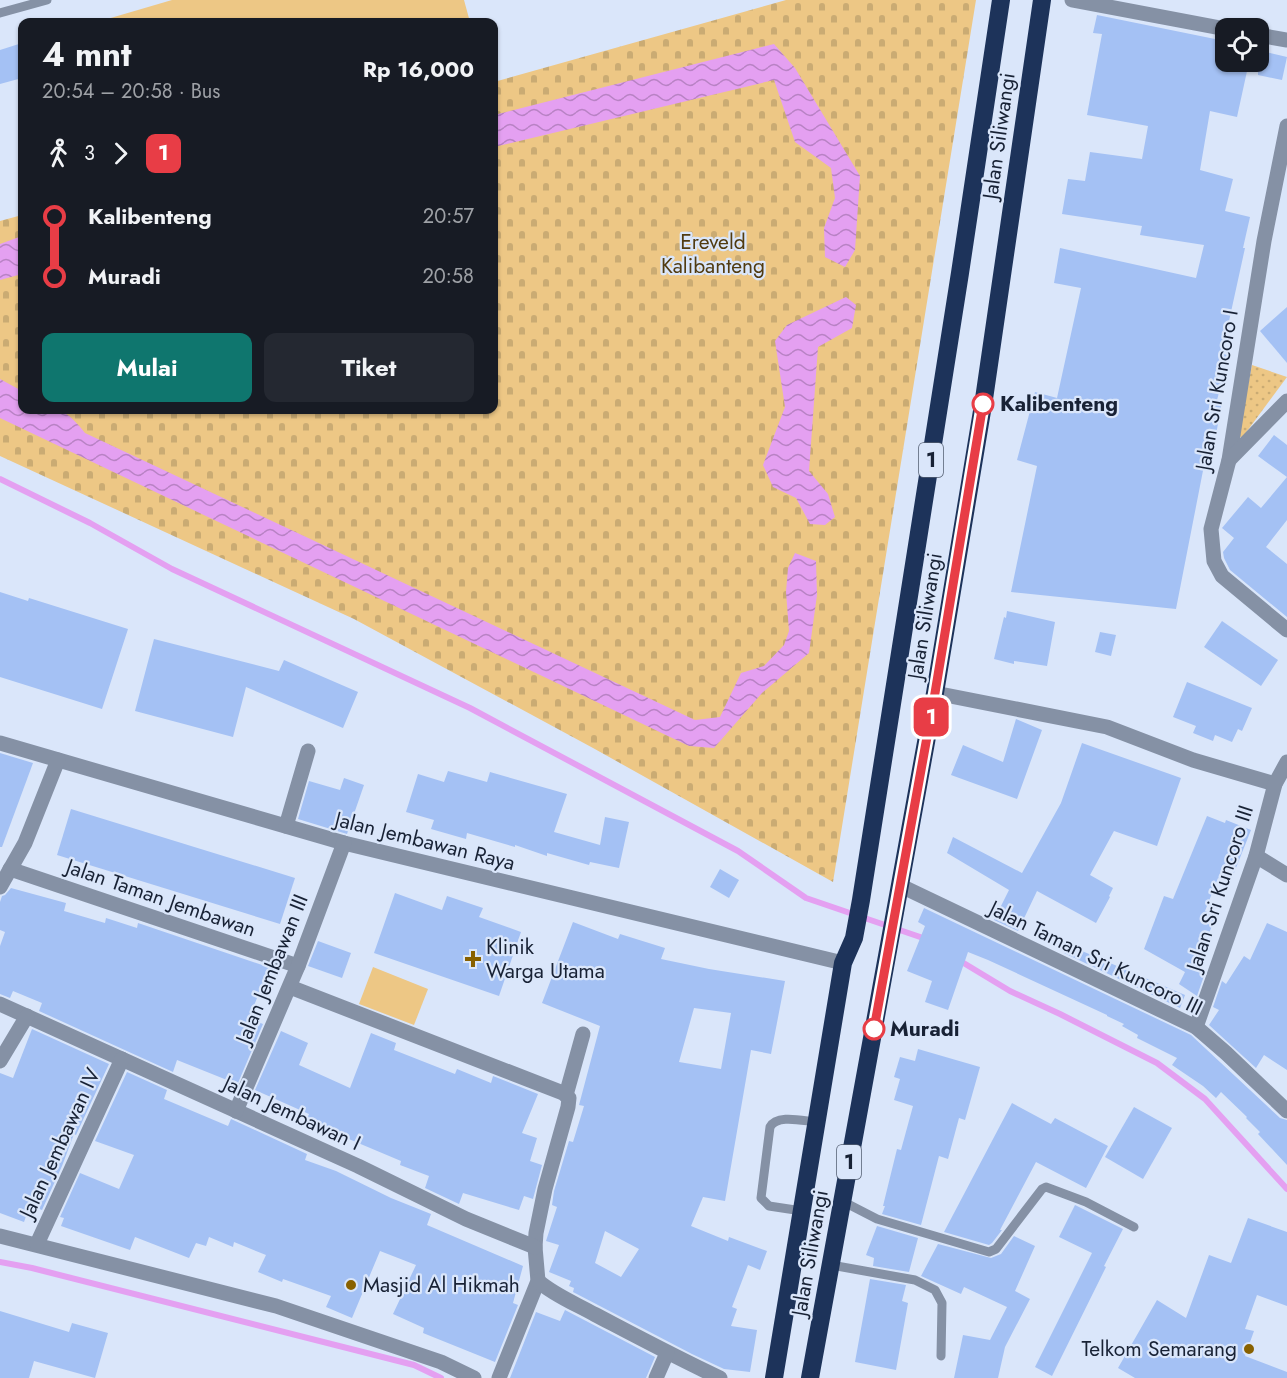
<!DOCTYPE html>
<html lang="id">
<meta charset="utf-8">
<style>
body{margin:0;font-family:Jost,sans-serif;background:#242831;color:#f1f3f6;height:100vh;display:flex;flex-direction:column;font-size:22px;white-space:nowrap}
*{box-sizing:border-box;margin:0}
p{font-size:20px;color:#9ea1a6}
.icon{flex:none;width:33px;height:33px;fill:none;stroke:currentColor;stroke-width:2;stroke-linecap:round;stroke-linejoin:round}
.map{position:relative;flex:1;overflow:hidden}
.sheet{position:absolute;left:18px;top:18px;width:480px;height:396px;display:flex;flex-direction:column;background:#171b24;border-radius:12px;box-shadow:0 2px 4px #0004}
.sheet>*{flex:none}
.badge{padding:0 12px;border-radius:9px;font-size:21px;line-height:39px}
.tools{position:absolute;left:1215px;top:18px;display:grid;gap:12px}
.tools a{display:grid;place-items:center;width:54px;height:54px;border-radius:12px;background:#171b24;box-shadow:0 2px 4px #0004;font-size:30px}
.map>.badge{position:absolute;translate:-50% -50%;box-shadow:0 0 0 3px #fff}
.legs{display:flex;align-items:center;gap:9px;height:66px;padding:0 24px;font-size:20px}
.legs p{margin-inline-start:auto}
.head{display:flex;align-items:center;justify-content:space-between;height:102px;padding:0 24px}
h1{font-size:33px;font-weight:700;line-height:45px}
.button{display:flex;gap:12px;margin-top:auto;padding:12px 24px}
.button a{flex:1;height:69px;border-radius:12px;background:#0f766e;color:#fff;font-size:24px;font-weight:700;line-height:69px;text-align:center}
.button a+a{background:#242831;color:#f1f3f6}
ul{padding:0 24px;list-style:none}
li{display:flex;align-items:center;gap:21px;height:60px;font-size:22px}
li i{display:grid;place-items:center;width:9px;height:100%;margin:0 8px;background:currentColor}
li i::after{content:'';width:15px;height:15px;margin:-8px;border:4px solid;border-radius:50%;background:#171b24}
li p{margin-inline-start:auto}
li:first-child i{background:linear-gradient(#0000 50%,currentColor 0)}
li:last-child i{background:linear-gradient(currentColor 50%,#0000 0)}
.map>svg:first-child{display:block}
.grass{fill:url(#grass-dots)}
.cemetery{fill:url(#cemetery-stones)}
.garden{fill:#edc785}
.water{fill:url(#water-waves)}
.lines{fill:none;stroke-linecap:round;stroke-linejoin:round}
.stream{stroke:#e4a0f1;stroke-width:6}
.building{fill:#a4c1f4;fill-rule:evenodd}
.lane{stroke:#8591a5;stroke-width:9}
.street{stroke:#8591a5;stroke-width:15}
.highway{stroke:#1d335a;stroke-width:18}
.line-1-casing{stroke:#fff;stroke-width:14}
.line-1{stroke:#e83d46;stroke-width:9}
.stop-1-dot{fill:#fff;stroke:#e83d46;stroke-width:3}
.poi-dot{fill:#886100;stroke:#dae6fa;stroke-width:2}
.labels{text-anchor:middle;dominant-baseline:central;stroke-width:4.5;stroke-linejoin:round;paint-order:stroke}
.shield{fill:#dae6fa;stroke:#525d70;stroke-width:1.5}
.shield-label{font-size:20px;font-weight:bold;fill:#182235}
.street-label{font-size:21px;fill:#182235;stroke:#dae6fa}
.park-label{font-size:21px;fill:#513b10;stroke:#dae6fa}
.stop-label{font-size:21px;font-weight:bold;fill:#182235;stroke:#dae6fa;text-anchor:start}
.poi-label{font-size:21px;fill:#182235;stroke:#dae6fa;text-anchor:start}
</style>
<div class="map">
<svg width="1287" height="1378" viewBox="0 0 1287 1378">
<defs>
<pattern id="grass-dots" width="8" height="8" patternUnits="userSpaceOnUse" patternTransform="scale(1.5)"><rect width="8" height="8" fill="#edc785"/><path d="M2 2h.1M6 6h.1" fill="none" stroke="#caab73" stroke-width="1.8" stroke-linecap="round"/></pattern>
<pattern id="cemetery-stones" width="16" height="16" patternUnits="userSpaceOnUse" patternTransform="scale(1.5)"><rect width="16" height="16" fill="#edc785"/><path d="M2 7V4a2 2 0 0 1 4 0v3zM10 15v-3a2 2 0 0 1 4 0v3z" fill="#caab73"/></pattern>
<pattern id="water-waves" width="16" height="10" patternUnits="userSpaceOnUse" patternTransform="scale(1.5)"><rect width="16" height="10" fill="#e4a0f1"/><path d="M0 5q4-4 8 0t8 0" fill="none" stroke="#b882c4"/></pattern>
</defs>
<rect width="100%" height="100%" fill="#dae6fa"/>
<path class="grass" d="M1252,365L1287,377L1242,438L1238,436Z"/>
<path class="cemetery" d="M786,0H976L833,882L593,748L354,619L0,456V221L22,215V410H494V82Z"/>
<g class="garden">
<path d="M172,0H464L470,22H97Z"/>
<path d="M373,967L428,989L414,1025L359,1004Z"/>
</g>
<g class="water">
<path d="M774,44L795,68L860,176L855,250L845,267L825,257L824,228L835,198L831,168L795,142L774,80L494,147V115Z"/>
<path d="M22,236V274L0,280V244Z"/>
<path d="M846,297L856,305L852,328L818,347L809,471L828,494L835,517L825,525L810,524L796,498L773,487L763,465L785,407L775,341L787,325Z"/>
<path d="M0,379L22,391V410C58,410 62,404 85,433L695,720L720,717L741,673L764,666L784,645L789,631L786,592L788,568L795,553L816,561L817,595L809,653L762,693L714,748L689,746L0,418Z"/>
</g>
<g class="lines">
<g class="stream">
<path d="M0,479L90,523L172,569L470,708L738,851L806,898L926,939"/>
<path d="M957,959L1010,991L1060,1014L1157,1063L1205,1099L1287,1189"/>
<path d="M0,1262L32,1268L414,1365L441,1378"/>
</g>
</g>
<g class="building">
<path d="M1097,15L1215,39V41L1226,43V62H1249L1237,117L1210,111L1200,170L1233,179L1225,211L1250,217L1243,248H1245L1222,353L1229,356L1217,400L1222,401L1214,446L1208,445L1176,609L1011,592L1037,466L1017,460L1035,392L1057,398L1081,288L1054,283L1060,248L1196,278L1204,245L1140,235L1142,226L1062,214L1068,179L1085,181L1090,152L1142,159L1148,126L1087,115L1102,34L1093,33Z"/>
<path d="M22,43V78L0,84V50Z"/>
<path d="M1258,50L1287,57L1282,80L1258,75Z"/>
<path d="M1287,307V363L1260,331Z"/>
<path d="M1274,435L1287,445V520L1266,547L1287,564V617L1230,570L1224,558L1223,552L1234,538L1222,528L1248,497L1261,508L1287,477L1258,456Z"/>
<path d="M0,592L28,601L29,598L128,629L102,709L0,677Z"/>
<path d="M1007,611L1055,622L1047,666L1014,661V664L994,659L1004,617L1006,618Z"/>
<path d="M1222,621L1278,660L1261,686L1204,647Z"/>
<path d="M1100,632L1116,635L1111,656L1095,652Z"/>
<path d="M154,639L279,671L284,660L358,692L343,728L246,687L233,737L135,711Z"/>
<path d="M1187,682L1252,708L1242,731L1238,729L1232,742L1215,735L1213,741L1193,733L1196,726L1173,717Z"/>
<path d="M1016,719L1042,730L1017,799L951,775L963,745L1003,762Z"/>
<path d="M1082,743L1181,778L1157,846L1114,831L1090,875L1113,888L1109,896L1110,897L1096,923L1037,891L1018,931L994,920L1009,890L947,853L953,837L1022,873L1061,803Z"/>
<path d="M0,753L33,763L2,847H0Z"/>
<path d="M448,771L487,782L490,772L567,794L554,832L600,845L605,817L629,822L619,868L590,862L589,865L547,853V856L515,845V847L467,833L466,839L431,829L434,820L406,812L418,774L444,782Z"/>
<path d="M344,778L364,785L347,834L298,819L309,781L340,790Z"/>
<path d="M71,809L295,878L280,924L57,855Z"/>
<path d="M1207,816L1225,823L1226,820L1251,830L1230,883L1218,878L1205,911L1216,915L1197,965L1206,970L1197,996L1179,984L1185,972L1144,949L1164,896L1173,899Z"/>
<path d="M720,869L739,880L729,898L710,887Z"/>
<path d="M11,888L66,903L64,911L105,923L106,918L137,928L138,923L271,968L263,989L261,988L249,1018L263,1024L238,1083L228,1078L227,1080L177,1060L173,1072L39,1011L42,1003L13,991L10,998L0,994V946L5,932L0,930V902L2,896L5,895Z"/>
<path d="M395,893L442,910L447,896L483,908L479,917L521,932L499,996L374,953Z"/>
<path d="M924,908L1191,1035L1280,1118L1287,1120V1165L1258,1134L1260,1132L1246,1118L1247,1117L1221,1092L1216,1098L1203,1086L1172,1065L1177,1058L1137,1038L1138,1035L1122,1026L1124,1024L1107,1016V1015L988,960L968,952L948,1010L925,1002L932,981L907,971L925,926L918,922Z"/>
<path d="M573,922L618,939L620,934L665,948L661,959L709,969L785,981L771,1054L751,1050L725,1201L703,1197L691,1226L728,1241L729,1237L767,1251L760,1270L748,1265L732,1307L737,1309L731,1326L757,1330L750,1372L724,1369L692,1354L573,1292L574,1288L569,1286L571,1281L549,1272L559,1245L546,1241L557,1207L552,1205L554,1191L569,1141L573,1142L584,1106L579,1105L600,1026L542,1003ZM694,1008L731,1013L721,1069L679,1062ZM605,1231L639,1249L621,1277L595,1263Z"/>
<path d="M1267,923L1287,932V1070L1264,1055L1256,1068L1209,1025L1219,1010L1213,1007L1222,981L1226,984L1244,956L1250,960Z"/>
<path d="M318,941L351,953L342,978L308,966Z"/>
<path d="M1068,945L1185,995L1180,1008L1064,953Z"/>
<path d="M32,1029L109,1064L76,1135L74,1134L62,1166L42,1210L30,1205L24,1222L0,1213V1073L13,1078Z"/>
<path d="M281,1031L308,1043L299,1065L350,1088L371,1033L396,1043L394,1050L455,1074L457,1069L491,1083L493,1076L538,1094L522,1133L537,1138L530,1161L542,1165L533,1199L524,1196L519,1210L463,1193L459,1204L425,1188L429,1176L400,1165L401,1161L306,1121L309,1114L255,1090Z"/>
<path d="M918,1049L980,1067L965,1120L959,1118L948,1159L939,1156L921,1225L882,1214L885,1206H883L897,1149L901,1150L913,1106L894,1100L900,1079L894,1077L900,1057L915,1061Z"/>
<path d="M127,1072L167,1090L164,1099L228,1126L231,1119L307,1154L305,1160L336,1171L391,1198L431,1214L427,1225L523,1266L513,1303L518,1305L495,1362L423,1333L424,1328L393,1314L416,1265L380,1251L352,1318L326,1307L331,1296L283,1279L282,1282L258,1272L266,1255L234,1242L233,1247L209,1237L206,1246L196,1243L189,1258L135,1237L130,1250L61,1226L64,1218L60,1217L80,1173L119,1189L134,1155L95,1141Z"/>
<path d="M1012,1103L1051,1124L1055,1118L1108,1146L1086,1188L1036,1162L1000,1230H1002L992,1243L989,1245L944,1232Z"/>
<path d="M1134,1107L1172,1128L1143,1179L1105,1157Z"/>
<path d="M1075,1205L1123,1229L1104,1266L1106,1267L1052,1376L1035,1367L1092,1253L1059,1237Z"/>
<path d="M1248,1218L1287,1232V1306L1257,1295L1245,1329L1254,1331L1245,1356L1287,1372V1378H1135L1118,1368L1157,1300L1186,1318L1209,1255L1231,1263Z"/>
<path d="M877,1226L918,1238L909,1272L873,1266L874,1258L866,1255Z"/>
<path d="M1014,1236L1035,1246L1015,1291L1030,1299L1005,1347L998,1378H954L963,1335L990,1340L1007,1307L964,1287L961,1294L921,1276L938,1244L991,1258L1001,1254Z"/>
<path d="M870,1279L906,1285L902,1301L908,1303L896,1370L855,1362Z"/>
<path d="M565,1310L655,1357L646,1378H510L536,1312L560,1321Z"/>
<path d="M0,1311L69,1332L72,1323L108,1333L95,1378L34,1361L29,1378H0Z"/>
</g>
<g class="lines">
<g class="lane">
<path d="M0,13L47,0"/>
<path d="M842,1201L877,1219L989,1252L996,1249L1042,1189L1046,1187L1086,1202L1134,1227"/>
<path d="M802,1211L769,1206L761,1198L770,1127C777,1114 803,1121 817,1122"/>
<path d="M831,1265L915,1280L935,1290L942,1303L941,1356"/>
</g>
<g class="street">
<path d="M1072,0L1226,29"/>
<path d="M1258,35L1287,40"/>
<path d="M1287,126L1264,241L1229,460L1211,529L1214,561L1222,576L1287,630"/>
<path d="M1229,460L1287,401"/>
<path d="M935,693L1107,727L1193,760L1275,784"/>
<path d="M0,743L344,843L843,963"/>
<path d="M286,826L308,751"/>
<path d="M1256,856L1287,875"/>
<path d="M10,869L298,966"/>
<path d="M901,886L1196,1027L1226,1053L1287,1111"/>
<path d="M0,887L25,843L58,760"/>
<path d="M290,987L563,1093L569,1098L568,1107L545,1189L536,1233L535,1247L538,1281L499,1378"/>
<path d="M0,1004L358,1166L466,1219L535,1247"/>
<path d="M1196,1027L1256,856L1275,784L1287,762"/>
<path d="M0,1061L27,1016"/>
<path d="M566,1095L583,1034"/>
<path d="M236,1111L298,966L344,843"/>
<path d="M0,1236L276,1306L441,1362L474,1378"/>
<path d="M37,1244L122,1059"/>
<path d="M538,1281C554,1295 576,1304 594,1314C636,1336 677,1358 720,1378"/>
<path d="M656,1378L667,1353"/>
</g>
<g class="highway">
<path d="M774,1378L843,963L854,938L861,900L960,273L1001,0"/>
<path d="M810,1378L935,693L984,399L1042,0"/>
</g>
</g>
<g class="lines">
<g class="line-1-casing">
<path id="line-1" d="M874,1029L935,693L983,404"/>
</g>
<use href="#line-1" class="line-1"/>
</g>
<g class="stop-1-dot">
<circle cx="983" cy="404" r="10"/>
<circle cx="874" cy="1029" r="10"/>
</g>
<g class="poi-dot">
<path d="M470 950h6v6h6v6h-6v6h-6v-6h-6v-6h6z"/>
<circle cx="351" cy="1285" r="6"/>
<circle cx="1249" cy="1349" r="6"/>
</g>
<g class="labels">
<g class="shield">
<rect x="919" y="443" width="24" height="34" rx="4.5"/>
<rect x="837" y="1145" width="24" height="34" rx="4.5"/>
</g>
<g class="shield-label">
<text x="931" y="460">1</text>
<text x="849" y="1162">1</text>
</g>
<g class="street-label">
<text transform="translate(999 136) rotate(-82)">Jalan Siliwangi</text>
<text transform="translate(1217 390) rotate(-80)">Jalan Sri Kuncoro I</text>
<text transform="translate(925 616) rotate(-81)">Jalan Siliwangi</text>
<text transform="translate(425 841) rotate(14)">Jalan Jembawan Raya</text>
<text transform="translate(1220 888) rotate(-72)">Jalan Sri Kuncoro III</text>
<text transform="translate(161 898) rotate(19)">Jalan Taman Jembawan</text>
<text transform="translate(1096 958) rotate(26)">Jalan Taman Sri Kuncoro III</text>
<text transform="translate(272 969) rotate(-68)">Jalan Jembawan III</text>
<text transform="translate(292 1113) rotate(25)">Jalan Jembawan I</text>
<text transform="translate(60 1143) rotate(-65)">Jalan Jembawan IV</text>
<text transform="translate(810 1253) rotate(-80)">Jalan Siliwangi</text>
</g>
<g class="park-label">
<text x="713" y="242">Ereveld<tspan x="713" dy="24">Kalibanteng</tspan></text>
</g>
<g class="stop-label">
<text x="1000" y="404">Kalibenteng</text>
<text x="890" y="1029">Muradi</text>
</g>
<g class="poi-label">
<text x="486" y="947">Klinik<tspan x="486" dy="24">Warga Utama</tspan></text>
<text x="363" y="1285">Masjid Al Hikmah</text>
<text x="1237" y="1349" text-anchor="end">Telkom Semarang</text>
</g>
</g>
</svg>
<div class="tools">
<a><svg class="icon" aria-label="locate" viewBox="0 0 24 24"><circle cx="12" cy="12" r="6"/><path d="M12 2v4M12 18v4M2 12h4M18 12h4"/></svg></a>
</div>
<b class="badge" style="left:931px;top:717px;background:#e83d46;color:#fff">1</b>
<section class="sheet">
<div class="head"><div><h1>4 mnt</h1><p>20:54 – 20:58 · Bus</p></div><b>Rp 16,000</b></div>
<div class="legs"><svg class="icon" aria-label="walk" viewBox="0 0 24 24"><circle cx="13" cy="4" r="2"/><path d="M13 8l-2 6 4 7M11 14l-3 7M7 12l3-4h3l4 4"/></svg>3<svg class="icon" aria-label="forward" viewBox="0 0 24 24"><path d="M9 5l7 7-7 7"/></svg><b class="badge" style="background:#e83d46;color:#fff">1</b></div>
<ul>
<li><i style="color:#e83d46"></i><b>Kalibenteng</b><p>20:57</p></li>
<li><i style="color:#e83d46"></i><b>Muradi</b><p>20:58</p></li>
</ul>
<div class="button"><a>Mulai</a><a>Tiket</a></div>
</section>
</div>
